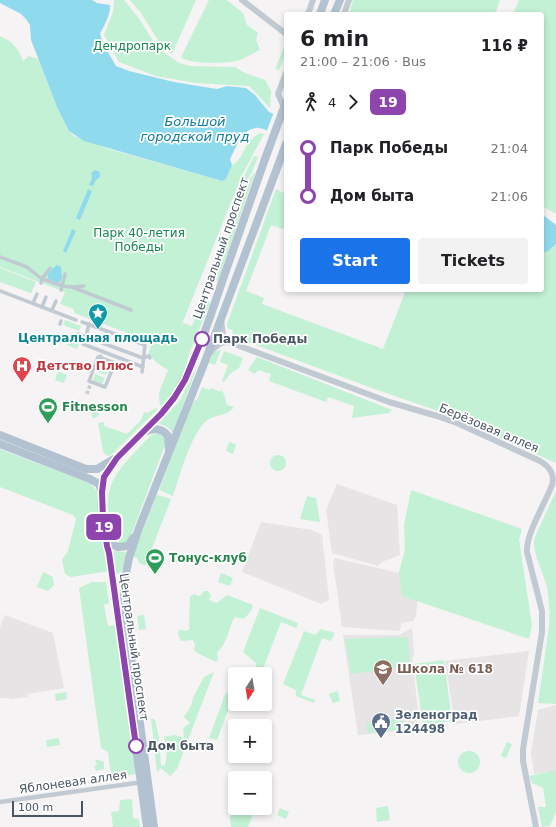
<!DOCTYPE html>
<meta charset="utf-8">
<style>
body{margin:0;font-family:"DejaVu Sans",sans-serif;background:#f2f2f2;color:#202124;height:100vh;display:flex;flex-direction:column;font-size:15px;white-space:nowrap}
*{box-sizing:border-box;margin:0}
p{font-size:13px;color:#757577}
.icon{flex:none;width:22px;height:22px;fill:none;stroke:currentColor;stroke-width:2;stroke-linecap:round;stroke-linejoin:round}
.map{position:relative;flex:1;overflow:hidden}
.sheet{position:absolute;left:284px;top:12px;width:260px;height:280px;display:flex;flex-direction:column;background:#fff;border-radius:4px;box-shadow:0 2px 6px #0003}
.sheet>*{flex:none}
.badge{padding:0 8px;border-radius:6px;font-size:14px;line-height:26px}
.needle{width:26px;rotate:191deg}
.tools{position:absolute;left:228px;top:667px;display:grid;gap:8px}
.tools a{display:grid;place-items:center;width:44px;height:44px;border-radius:4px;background:#fff;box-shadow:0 2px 6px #0003;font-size:20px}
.scale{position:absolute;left:12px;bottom:10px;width:71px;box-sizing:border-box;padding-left:4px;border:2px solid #4a5661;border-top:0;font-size:11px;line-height:14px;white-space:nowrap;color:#4a5661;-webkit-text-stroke:3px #fff;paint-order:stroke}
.map>.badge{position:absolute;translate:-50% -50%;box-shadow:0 0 0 2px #fff}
.legs{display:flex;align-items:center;gap:6px;height:44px;padding:0 16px;font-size:13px}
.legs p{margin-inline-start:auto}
.head{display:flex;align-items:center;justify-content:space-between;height:68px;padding:0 16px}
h1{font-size:22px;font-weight:700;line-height:30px}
.cta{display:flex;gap:8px;margin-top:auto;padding:8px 16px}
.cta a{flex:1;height:46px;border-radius:4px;background:#1a73e8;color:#fff;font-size:16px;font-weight:700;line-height:46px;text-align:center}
.cta a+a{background:#f2f2f2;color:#202124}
ul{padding:0 16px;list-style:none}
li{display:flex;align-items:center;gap:14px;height:48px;font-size:15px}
li i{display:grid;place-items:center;width:6px;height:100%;margin:0 5px;background:currentColor}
li i::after{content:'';width:10px;height:10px;margin:-5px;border:3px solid;border-radius:50%;background:#fff}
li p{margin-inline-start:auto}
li:first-child i{background:linear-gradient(#0000 50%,currentColor 0)}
li:last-child i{background:linear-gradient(currentColor 50%,#0000 0)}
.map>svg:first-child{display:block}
.education{fill:#e6e4e5}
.green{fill:#c3f1d5}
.water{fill:#90daee}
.pier{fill:#f5f3f3}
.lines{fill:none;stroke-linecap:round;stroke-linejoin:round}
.pedestrian-tunnel{stroke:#caccce;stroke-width:3.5;stroke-dasharray:3.5 2;stroke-linecap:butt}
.pedestrian{stroke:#c1cad2;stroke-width:3.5}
.minor{stroke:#c1cad2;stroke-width:4.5}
.tertiary{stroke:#c1cad2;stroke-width:6}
.primary{stroke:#b3c2d1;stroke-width:8}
.primary-bridge{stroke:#b3c2d1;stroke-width:8}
.line-1-casing{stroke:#fff;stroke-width:9}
.line-1{stroke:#8e44ad;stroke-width:6}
.stop-1-dot{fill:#fff;stroke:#8e44ad;stroke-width:2}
.labels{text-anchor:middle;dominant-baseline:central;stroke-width:3.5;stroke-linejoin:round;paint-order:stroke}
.park-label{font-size:12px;fill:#17864f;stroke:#fff}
.street-label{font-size:12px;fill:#4a5661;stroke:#fff}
.culture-label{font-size:12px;font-weight:bold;fill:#0d838f;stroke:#fff}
.stop-label{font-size:12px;font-weight:bold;fill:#4a5661;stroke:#fff;text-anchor:start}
.health-label{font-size:12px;font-weight:bold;fill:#be3a42;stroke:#fff;text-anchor:start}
.leisure-label{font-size:12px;font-weight:bold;fill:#27864d;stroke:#fff;text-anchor:start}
.education-label{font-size:12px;font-weight:bold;fill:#785e54;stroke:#fff;text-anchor:start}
.service-label{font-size:12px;font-weight:bold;fill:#4e5e75;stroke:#fff;text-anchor:start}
.water-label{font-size:13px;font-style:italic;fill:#0c7c9b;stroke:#fff}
</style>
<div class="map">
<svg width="556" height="827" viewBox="0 0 556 827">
<rect width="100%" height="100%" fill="#f5f3f3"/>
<g class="education">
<path d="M337,484L397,505L400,555L382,562L378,566L332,553L326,510Z"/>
<path d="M261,522L312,530L322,535L329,600L321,604L242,572Z"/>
<path d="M335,558L412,576L418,597L416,616L413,621L401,623V627L399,631L342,627L333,562Z"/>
<path d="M5,615L53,633L64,688L28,694V697L11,699L10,698H0V627Z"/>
<path d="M412,628L414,656L412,657L420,729L358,735L343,635H399Z"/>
<path d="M529,651L519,716L455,724L445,661Z"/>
<path d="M556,705V771L534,774L531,753L538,710Z"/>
</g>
<g class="green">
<path d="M114,0H124L138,17L157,47L179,63L190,66L235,67L245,73L265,80L271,91L270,108L249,86L195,83L156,76L119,62L104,35L113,12Z"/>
<path d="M130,0H196L172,54L158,40L141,13Z"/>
<path d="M209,0H225L228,1L243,13L247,25L258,33L256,40L260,50C253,53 244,59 237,61C226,63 189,65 181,57Z"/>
<path d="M353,0H500L495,14H350V11Z"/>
<path d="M519,0H556V214L542,206V14H513Z"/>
<path d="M0,36C13,42 18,48 23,61L29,56L38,59L57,107L69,131L74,136L109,149L222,181L226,179L232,165C241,161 243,150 249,142C252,138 256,135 261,133L264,134L242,175L180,329L183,323L192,326L203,300L208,299L210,304L189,354L186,366L173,394L162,407C154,396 164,382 168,370L157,363L148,354L152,342L74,313V309L60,304L65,292L0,267Z"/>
<path d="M285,44H286V53L279,70L275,69Z"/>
<path d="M254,156L258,157L252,172L235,199L239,186Z"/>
<path d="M254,173H255L218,281L212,279L214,271L239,212L230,209Z"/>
<path d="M276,189L283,193L286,189V230L271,225L246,291L264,298L262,304L383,349L406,290H542V253L552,248L556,244V463L441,412L369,387L232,336L233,330L228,329L227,324Z"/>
<path d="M0,268L36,282L31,293L0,282Z"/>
<path d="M65,320L81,326L79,331L63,325Z"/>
<path d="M71,334L81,338L77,349L67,345Z"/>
<path d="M219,350H221L215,365L209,363L214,352Z"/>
<path d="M224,351L243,358L239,368L230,374L224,382L222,381L228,365L220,362Z"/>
<path d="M257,357L392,410L389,413L352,418L354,406L328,397L326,402L269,381L271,374L258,370L255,374L248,370Z"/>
<path d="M198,364L173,433C169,428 165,425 159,424L180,400Z"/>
<path d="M99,365L108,368L106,375L96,372Z"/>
<path d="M58,371L67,375L64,383L55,380Z"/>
<path d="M95,374L105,378L102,384L93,381Z"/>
<path d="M202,387L210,390L211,388L221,392L222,389L227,405L234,407C227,417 213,414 205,422C190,437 180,475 173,496L159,490L190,408L195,400H197Z"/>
<path d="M90,408H96L99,410V415L93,419Z"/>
<path d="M156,408L158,409L113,453L109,456L106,455L103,451L98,423L104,422V426L127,434L141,420L144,412L147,413Z"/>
<path d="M154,434H160L166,438V442L129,541L124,544L116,543L113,540C111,527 107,513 108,500C109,474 134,454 150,436Z"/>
<path d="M229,442L236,444L233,454L226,451Z"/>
<path d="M0,449L90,483L98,492L109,571L71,577L65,574L62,560L68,551L76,519L73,515L0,487Z"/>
<circle cx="278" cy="463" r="8"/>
<path d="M411,490L522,529L519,540L532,625L529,639L402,596L399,572L405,550L404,525Z"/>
<path d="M556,491V704L538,703L549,627C550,614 549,600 547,587C543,571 533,556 534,539Z"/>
<path d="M158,495L171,499L145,566L139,563L137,558L134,557V553L156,496Z"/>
<path d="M307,496L316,498L320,522L300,519Z"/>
<path d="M113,551L127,552C125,560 125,572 116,575Z"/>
<path d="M43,572L53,577L54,585L48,591L37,587Z"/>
<path d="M221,573L233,578L230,586L218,582Z"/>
<path d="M92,582H106L109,603L104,605L108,626L115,625L136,774L114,778L110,769L108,752L101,748L79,588Z"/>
<path d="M204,591H208L211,595L209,600L217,603L227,595L253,605L251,611L244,619L235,617L233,620C229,629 225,648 217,652L218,659L216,662L197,653L194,650L195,645L193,640L181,641L178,634L179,630L185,631L190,629L189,625L190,596L195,594L198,596L201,595Z"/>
<path d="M260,608L298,623L296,628L281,622L261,674H255L256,663L243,652Z"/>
<path d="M144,615L146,629L139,630L137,616Z"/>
<path d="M321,629L335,633L331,641L322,638L301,695L315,700L314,703L296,696V690L283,684L304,631L315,635Z"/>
<path d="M408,637L410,666L351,674L345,639Z"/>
<path d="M444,660L452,721L423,725L414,664Z"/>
<path d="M214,672L177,769L170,776L161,768L157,772L151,718L155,720L159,737L161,766L165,765L167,751L164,737L174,735L184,738L183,728L190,723L184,717L191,706L193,698L204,677Z"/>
<path d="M232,685L235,687V694L232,700L217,740L209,738L225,695Z"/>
<path d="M338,691L340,701L333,703L329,694Z"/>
<path d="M66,692L67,699L56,701L55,694Z"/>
<path d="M402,718L403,729L368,733L366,723Z"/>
<path d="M59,738L60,745L47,747L46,740Z"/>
<path d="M507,742L512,744L506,758L501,756Z"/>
<circle cx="469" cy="762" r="11"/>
<path d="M95,759L104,762V769L96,771L94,767L97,765Z"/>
<path d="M556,770V812L550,826L542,827L538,807H546L543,788L532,783L529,776Z"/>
<path d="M132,799L133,818L139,819L140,827H113L111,812L119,811L120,800Z"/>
<path d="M388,806L390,820L377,822L376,808Z"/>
<path d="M239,808H255L248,827H231L230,816L232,815Z"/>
<path d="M280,808L289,812L286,819L277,815Z"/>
</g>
<g class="water">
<path d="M0,0H92L97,3L110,5C111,14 104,26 100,34L106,49L116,66L129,71L174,82L217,89L227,86L246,88L255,95L269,112L286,119L278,135C272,133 266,129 259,128C243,126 236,148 230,159L232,165L226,179L222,181L84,141L69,131L57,107L31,40L30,25L26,19L21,14L0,3Z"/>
<path d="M95,170L100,172V177L96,180L93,186L89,185L92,178L91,173Z"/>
<path d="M88,189L92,191L80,220L76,218Z"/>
<path d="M542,214L556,225V244L548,251L542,253Z"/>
<path d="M72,229L76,231L66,253L63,251Z"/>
<path d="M57,265L61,267L62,278L59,283L48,279C46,272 52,269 57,265Z"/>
</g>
<path class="pier" d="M274,112L286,117V140L266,133Z"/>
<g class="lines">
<g class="pedestrian-tunnel">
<path d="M100,358L104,348"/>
<path d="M87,394L91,382"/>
</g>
<g class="pedestrian">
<path d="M0,257L27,267L42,279L63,286L72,287L131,310"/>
<path d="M41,283L42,279L50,268"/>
<path d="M73,287L84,286"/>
<path d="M61,290L65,274"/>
<path d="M0,291L76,320"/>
<path d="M33,303L37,294"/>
<path d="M42,307L46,297"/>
<path d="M52,310L56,301"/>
<path d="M82,322L145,345L142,372"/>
<path d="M60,324L61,321"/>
<path d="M78,334L143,358L149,356L150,358"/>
<path d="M85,340L89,324"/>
<path d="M83,344L143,367"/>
<path d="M98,357L115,363L105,387L89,381Z"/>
</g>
<path class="minor" d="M0,802L143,782"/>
<g class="tertiary">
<path d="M242,0L286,34"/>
<path d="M308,14L313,0"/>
<path d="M344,14L349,0"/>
<path d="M286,73L278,94L283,105L286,107"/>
<path d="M221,320L223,335L229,342"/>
<path d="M210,353C215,346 221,341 229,342L389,402L437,416L457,423L540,461C550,467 555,474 552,485C545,504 526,533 527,552L542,611V632L523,749V761L536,827"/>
</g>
<g class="primary">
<path d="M320,14L325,0"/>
<path d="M334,14L340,0"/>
<path d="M144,432C153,428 162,428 168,436L169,449"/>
<path d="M0,435L86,469H97L114,459"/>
<path d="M0,444L90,479L99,484L102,492"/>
<path d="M108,535L111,544L118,547L128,546L133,538"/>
<path d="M147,827L109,553C103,538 99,494 104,479C106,473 110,468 113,463C131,438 161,421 176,394C197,358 210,318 223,279C237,239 251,199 265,159"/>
<path d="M154,827L130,650L124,595V584L129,558L139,528L206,359L286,144"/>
</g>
<path class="primary-bridge" d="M265,159L286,102"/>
</g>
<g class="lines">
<g class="line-1-casing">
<path id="line-1" d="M136,746L109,553L107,546L103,519L102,492L104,477L117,458L161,414L174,398L185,380L202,339"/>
</g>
<use href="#line-1" class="line-1"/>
</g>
<defs>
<g id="sight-pin" transform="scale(1)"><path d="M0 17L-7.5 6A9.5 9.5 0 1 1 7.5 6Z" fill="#0f9aa8" stroke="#fff"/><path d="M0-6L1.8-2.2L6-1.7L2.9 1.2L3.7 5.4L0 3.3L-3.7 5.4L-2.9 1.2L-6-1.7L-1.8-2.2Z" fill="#fff"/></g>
<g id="hospital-pin" transform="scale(1)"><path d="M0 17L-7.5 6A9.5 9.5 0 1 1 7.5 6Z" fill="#e0444e" stroke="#fff"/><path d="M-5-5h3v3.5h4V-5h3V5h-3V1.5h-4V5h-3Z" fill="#fff"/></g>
<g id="stadium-pin" transform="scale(1)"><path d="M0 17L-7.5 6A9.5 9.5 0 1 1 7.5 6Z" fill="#2e9e5b" stroke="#fff"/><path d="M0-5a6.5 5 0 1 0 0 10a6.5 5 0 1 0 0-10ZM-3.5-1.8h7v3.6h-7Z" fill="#fff"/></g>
<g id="school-pin" transform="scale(1)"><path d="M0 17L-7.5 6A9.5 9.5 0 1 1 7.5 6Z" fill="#8d6e63" stroke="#fff"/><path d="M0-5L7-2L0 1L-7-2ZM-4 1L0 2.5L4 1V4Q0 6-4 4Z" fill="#fff"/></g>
<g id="civic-pin" transform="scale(1)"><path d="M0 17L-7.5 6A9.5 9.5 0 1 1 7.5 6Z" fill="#5c6f8a" stroke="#fff"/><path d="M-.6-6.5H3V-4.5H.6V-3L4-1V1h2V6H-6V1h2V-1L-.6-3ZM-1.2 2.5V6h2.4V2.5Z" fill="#fff"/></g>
</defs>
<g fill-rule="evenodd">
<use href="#sight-pin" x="98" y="313"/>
<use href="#hospital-pin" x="22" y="366"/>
<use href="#stadium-pin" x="48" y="407"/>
<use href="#stadium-pin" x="155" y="558"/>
<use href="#school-pin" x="383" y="669"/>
<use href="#civic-pin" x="381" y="722"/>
</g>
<g class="stop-1-dot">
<circle cx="202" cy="339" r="7"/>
<circle cx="136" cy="746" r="7"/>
</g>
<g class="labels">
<g class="park-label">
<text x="132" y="46">Дендропарк</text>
<text x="139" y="233">Парк 40-летия<tspan x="139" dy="14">Победы</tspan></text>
</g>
<g class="street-label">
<text transform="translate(221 248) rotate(-71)">Центральный проспект</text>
<text transform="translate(489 428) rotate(23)">Берёзовая аллея</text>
<text transform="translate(134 647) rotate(82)">Центральный проспект</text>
<text transform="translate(73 782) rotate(-8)">Яблоневая аллея</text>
</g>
<g class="culture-label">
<text x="98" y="338">Центральная площадь</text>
</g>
<g class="stop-label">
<text x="213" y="339">Парк Победы</text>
<text x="147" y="746">Дом быта</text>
</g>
<g class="health-label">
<text x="36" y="366">Детство Плюс</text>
</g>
<g class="leisure-label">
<text x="62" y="407">Fitnesson</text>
<text x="169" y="558">Тонус-клуб</text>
</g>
<g class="education-label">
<text x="397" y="669">Школа № 618</text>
</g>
<g class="service-label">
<text x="395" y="715">Зеленоград<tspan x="395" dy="14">124498</tspan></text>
</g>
<g class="water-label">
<text x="195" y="121">Большой<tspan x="195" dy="15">городской пруд</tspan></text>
</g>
</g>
</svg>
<div class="tools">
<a><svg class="needle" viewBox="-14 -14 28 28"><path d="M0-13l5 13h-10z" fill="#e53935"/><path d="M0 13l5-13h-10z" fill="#757577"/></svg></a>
<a>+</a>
<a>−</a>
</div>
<div class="scale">100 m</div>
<b class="badge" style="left:104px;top:527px;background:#8e44ad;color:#fff">19</b>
<section class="sheet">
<div class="head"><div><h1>6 min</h1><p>21:00 – 21:06 · Bus</p></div><b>116 ₽</b></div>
<div class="legs"><svg class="icon" aria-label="walk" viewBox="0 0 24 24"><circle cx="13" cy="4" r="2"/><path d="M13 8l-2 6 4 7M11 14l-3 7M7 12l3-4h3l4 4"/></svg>4<svg class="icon" aria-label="forward" viewBox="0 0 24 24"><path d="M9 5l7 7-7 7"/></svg><b class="badge" style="background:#8e44ad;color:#fff">19</b></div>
<ul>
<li><i style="color:#8e44ad"></i><b>Парк Победы</b><p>21:04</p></li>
<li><i style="color:#8e44ad"></i><b>Дом быта</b><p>21:06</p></li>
</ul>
<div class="cta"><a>Start</a><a>Tickets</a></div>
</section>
</div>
